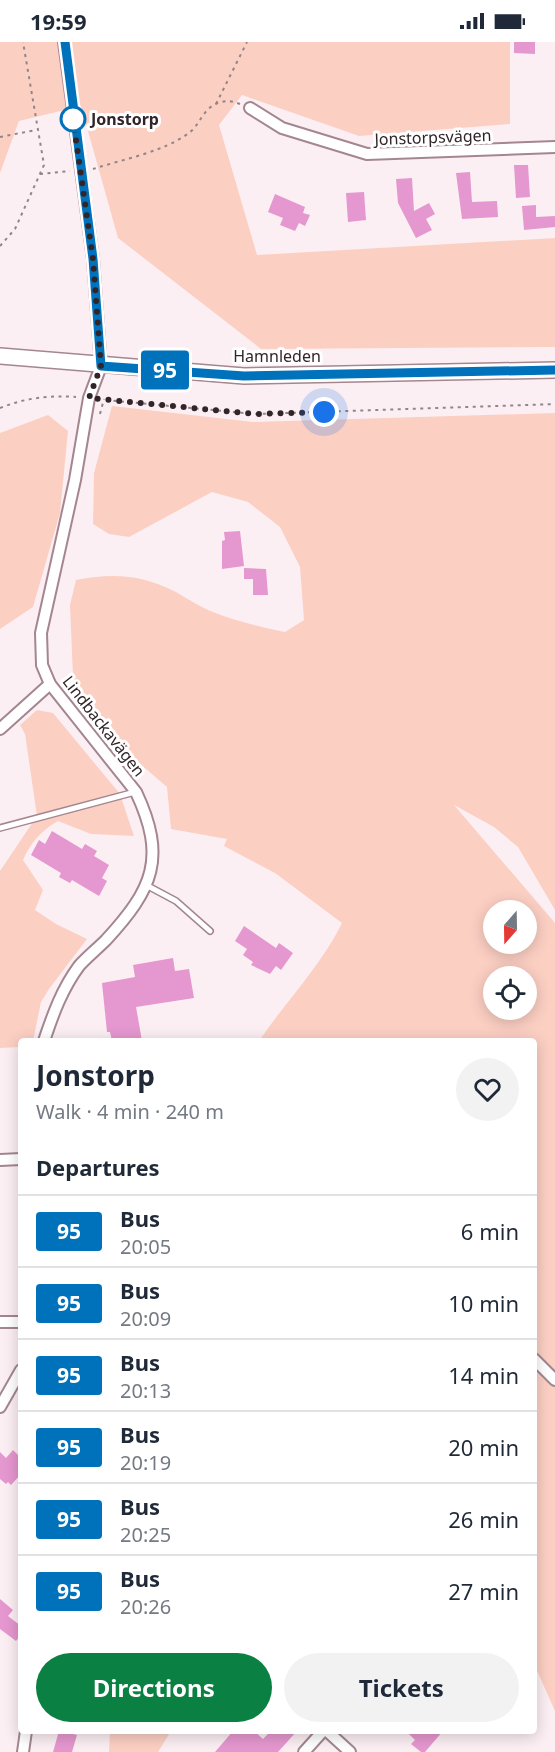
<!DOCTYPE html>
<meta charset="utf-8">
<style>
body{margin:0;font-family:"Noto Sans",sans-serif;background:#f2f2f3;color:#1f2937;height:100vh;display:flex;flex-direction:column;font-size:22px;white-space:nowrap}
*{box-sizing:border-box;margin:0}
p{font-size:20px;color:#747a83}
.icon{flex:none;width:33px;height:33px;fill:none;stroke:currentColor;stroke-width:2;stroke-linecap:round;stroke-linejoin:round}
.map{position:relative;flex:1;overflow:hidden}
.sheet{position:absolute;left:18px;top:996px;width:519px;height:696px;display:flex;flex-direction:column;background:#fff;border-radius:6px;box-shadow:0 3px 15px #0003}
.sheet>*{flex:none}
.badge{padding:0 12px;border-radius:4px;font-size:21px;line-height:39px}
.needle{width:39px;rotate:200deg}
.fabs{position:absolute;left:483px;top:858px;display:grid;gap:12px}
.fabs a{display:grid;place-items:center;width:54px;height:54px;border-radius:50%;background:#fff;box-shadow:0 3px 15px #0003;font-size:30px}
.you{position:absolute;width:30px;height:30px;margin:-15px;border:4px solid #fff;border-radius:50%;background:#1a73e8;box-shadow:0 0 0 9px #1a73e833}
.map>.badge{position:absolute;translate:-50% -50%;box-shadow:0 0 0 3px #fff}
h2{padding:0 18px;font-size:22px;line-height:54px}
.round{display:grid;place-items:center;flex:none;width:63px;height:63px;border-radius:32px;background:#f2f2f3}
.overview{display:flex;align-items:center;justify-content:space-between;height:102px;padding:0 18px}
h1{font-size:28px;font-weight:700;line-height:45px}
.cta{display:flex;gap:12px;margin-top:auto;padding:12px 18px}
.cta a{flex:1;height:69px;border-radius:36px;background:#0b8043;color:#fff;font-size:24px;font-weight:700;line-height:69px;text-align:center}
.cta a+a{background:#f2f2f3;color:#1f2937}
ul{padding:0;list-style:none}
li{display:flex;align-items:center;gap:18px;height:72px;padding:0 18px;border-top:2px solid #e0e1e3}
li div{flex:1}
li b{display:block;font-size:22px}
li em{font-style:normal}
li .badge{min-width:66px;font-weight:700;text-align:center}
.status{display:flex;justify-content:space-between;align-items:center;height:42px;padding:0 30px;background:#fff;direction:ltr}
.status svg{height:16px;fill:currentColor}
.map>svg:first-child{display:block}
.green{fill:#fccfc3;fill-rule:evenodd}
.building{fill:#e597cf}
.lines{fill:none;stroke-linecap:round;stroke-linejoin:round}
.service-casing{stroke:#a48690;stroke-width:8}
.minor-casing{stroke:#a48690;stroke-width:14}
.secondary-casing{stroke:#a48690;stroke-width:18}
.path{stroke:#928589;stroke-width:2;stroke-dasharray:3 4.5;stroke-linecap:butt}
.service{stroke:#fff;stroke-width:5}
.minor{stroke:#fff;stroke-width:10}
.secondary{stroke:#fff;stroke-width:15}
.line-casing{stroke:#fff;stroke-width:14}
.line{stroke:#0072bc;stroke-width:9}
.walk{stroke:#312529;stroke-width:6;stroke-dasharray:0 10.8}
.stop-dot{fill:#fff;stroke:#0072bc;stroke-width:3}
.labels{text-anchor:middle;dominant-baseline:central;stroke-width:6;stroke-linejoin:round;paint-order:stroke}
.stop-label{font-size:16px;font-weight:bold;fill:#312529;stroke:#fff;text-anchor:start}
.street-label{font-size:16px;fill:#312529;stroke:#fff}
</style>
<div class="status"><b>19:59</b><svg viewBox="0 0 49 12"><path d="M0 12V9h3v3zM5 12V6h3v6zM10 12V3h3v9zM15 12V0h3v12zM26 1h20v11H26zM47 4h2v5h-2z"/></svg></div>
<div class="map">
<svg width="555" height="1710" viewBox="0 0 555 1710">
<rect width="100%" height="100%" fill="#fceff3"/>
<g class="green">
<path d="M0,0H510V82L359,94L242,53L219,83L257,213L555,196V305L261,307L118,196L81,64L19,79L0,131Z"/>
<path d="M112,364L253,380L555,371V868L518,805L494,785L454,763L555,881V1669L534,1622V999H259C286,959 321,924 342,881L275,831L224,804L227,797L171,787L167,745L131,714L97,673L73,635L70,563L76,538C113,531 141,532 176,550C188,557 200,565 213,570C236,579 260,585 285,590L304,578L300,525L280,485L248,460L212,450L129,495L109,492L93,482L94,431ZM494,868H526V902H494ZM494,934H526V968H494Z"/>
<path d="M48,373L68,389L60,471L33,565L0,587V391Z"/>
<path d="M37,668L53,671L120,752L134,794L91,792L58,779C41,789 31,800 23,818L43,848L35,868L56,882L87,897L49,947L41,960L33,999H21V1005L0,1006V829L37,774L25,692L20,683Z"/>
<path d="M110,1689H171L158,1710H109Z"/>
</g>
<g class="building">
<path d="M514,0H535V12L514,11Z"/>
<path d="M514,123H528L530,155L516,156Z"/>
<path d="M470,130L472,160L497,159L498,175L462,177L456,131Z"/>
<path d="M412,136L414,169L429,161L435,172L426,177L432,188L416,196L398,161L396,137Z"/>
<path d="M364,150L366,178L348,180L346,151Z"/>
<path d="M275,152L305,165L303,171L310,173L305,184L299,181L295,189L280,183L283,176L268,170Z"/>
<path d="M536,163V175L555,174V185L524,188L522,164Z"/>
<path d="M240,489L244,524L222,527V499L225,498L224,490Z"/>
<path d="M244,526L266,527L268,553H253V537H244Z"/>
<path d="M52,789L82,807L85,802L97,809L94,814L109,823L102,836L107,839L99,854L72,838L70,841L59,835L61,831L31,813L39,798L45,802Z"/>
<path d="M244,884L276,906L279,901L293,911L281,928L276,924L270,932L251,923L253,920L243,913L247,907L235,899Z"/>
<path d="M173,916L175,929L189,927L194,956L136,965L142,999H112L110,990H107L102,941L135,935L133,923Z"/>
<path d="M13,1408L21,1416V1432L11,1443L8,1440L6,1442L0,1437V1410L6,1416Z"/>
<path d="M0,1557L13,1568L8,1574L21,1584V1593L16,1599L0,1587Z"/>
<path d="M59,1689L77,1693L72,1710H53Z"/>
<path d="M233,1689H254L263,1697L271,1689H297L278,1710H215Z"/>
<path d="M406,1689H443L425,1710H421L411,1702L415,1698Z"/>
</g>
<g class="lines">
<g class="service-casing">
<g id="service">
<path d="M0,786L135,750"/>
<path d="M146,843L176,859L210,889"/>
</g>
</g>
<g class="minor-casing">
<g id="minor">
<path d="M250,66L282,86L367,112L555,105"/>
<path d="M0,687L50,642"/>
<path d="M44,999C53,972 62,947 79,924C87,915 97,907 106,898C153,847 167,816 136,750L50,642L42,623L41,591L75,438L89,356L101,324L93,217L64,0"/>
<path d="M0,1118L21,1117"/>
<path d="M0,1280H21"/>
<path d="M534,1317L555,1338"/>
<path d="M0,1365L21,1328"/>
<path d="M327,1689L350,1710"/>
<path d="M23,1710L26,1689"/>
<path d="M304,1710L323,1689"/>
</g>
</g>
<g class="secondary-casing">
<path id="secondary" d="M0,314L244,334L555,328"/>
</g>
<g class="path">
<path d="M216,62L247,0"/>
<path d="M0,95L36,88"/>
<path d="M93,127C124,117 163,110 189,91C200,83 203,66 218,61C226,58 232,59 240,62"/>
<path d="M40,132L70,129"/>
<path d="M0,204L15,187L44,123L23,0"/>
<path d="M106,358L255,372L555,362"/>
<path d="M0,366C25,356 49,353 76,355"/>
<path d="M100,372L104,357"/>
</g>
<use href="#service" class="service"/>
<use href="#minor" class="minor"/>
<use href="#secondary" class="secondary"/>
</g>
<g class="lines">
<g class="line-casing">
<path id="line" d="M65,0L93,217L101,324L244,334L555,328"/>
</g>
<use href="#line" class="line"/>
<path class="walk" d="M73,77L93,217L101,324L89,356L255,372L324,370"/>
</g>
<circle class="stop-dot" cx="73" cy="77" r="12"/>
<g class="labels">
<g class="stop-label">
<text x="91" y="77">Jonstorp</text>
</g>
<g class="street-label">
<text transform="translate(433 95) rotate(-2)">Jonstorpsvägen</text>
<text x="277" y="314">Hamnleden</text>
<text transform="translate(104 684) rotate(52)">Lindbackavägen</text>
</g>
</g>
</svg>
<div class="fabs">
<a><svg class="needle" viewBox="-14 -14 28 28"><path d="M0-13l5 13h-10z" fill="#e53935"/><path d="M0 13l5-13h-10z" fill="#747a83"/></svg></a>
<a><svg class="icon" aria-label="locate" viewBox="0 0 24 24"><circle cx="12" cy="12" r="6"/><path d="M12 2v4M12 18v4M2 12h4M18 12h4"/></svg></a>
</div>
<div class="you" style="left:324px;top:370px"></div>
<b class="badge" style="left:165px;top:328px;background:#0072bc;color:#fff">95</b>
<section class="sheet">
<div class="overview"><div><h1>Jonstorp</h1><p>Walk · 4 min · 240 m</p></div><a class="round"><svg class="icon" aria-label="heart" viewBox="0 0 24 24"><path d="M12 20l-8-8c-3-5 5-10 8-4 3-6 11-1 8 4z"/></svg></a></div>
<h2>Departures</h2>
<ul>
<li><span class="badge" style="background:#0072bc;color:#fff">95</span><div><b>Bus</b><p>20:05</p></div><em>6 min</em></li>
<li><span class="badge" style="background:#0072bc;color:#fff">95</span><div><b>Bus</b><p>20:09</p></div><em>10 min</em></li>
<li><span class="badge" style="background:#0072bc;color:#fff">95</span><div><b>Bus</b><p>20:13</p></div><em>14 min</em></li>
<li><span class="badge" style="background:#0072bc;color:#fff">95</span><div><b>Bus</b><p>20:19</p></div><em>20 min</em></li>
<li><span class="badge" style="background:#0072bc;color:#fff">95</span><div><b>Bus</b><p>20:25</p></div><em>26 min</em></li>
<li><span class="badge" style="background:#0072bc;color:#fff">95</span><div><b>Bus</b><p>20:26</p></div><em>27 min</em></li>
</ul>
<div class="cta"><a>Directions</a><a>Tickets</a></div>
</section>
</div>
